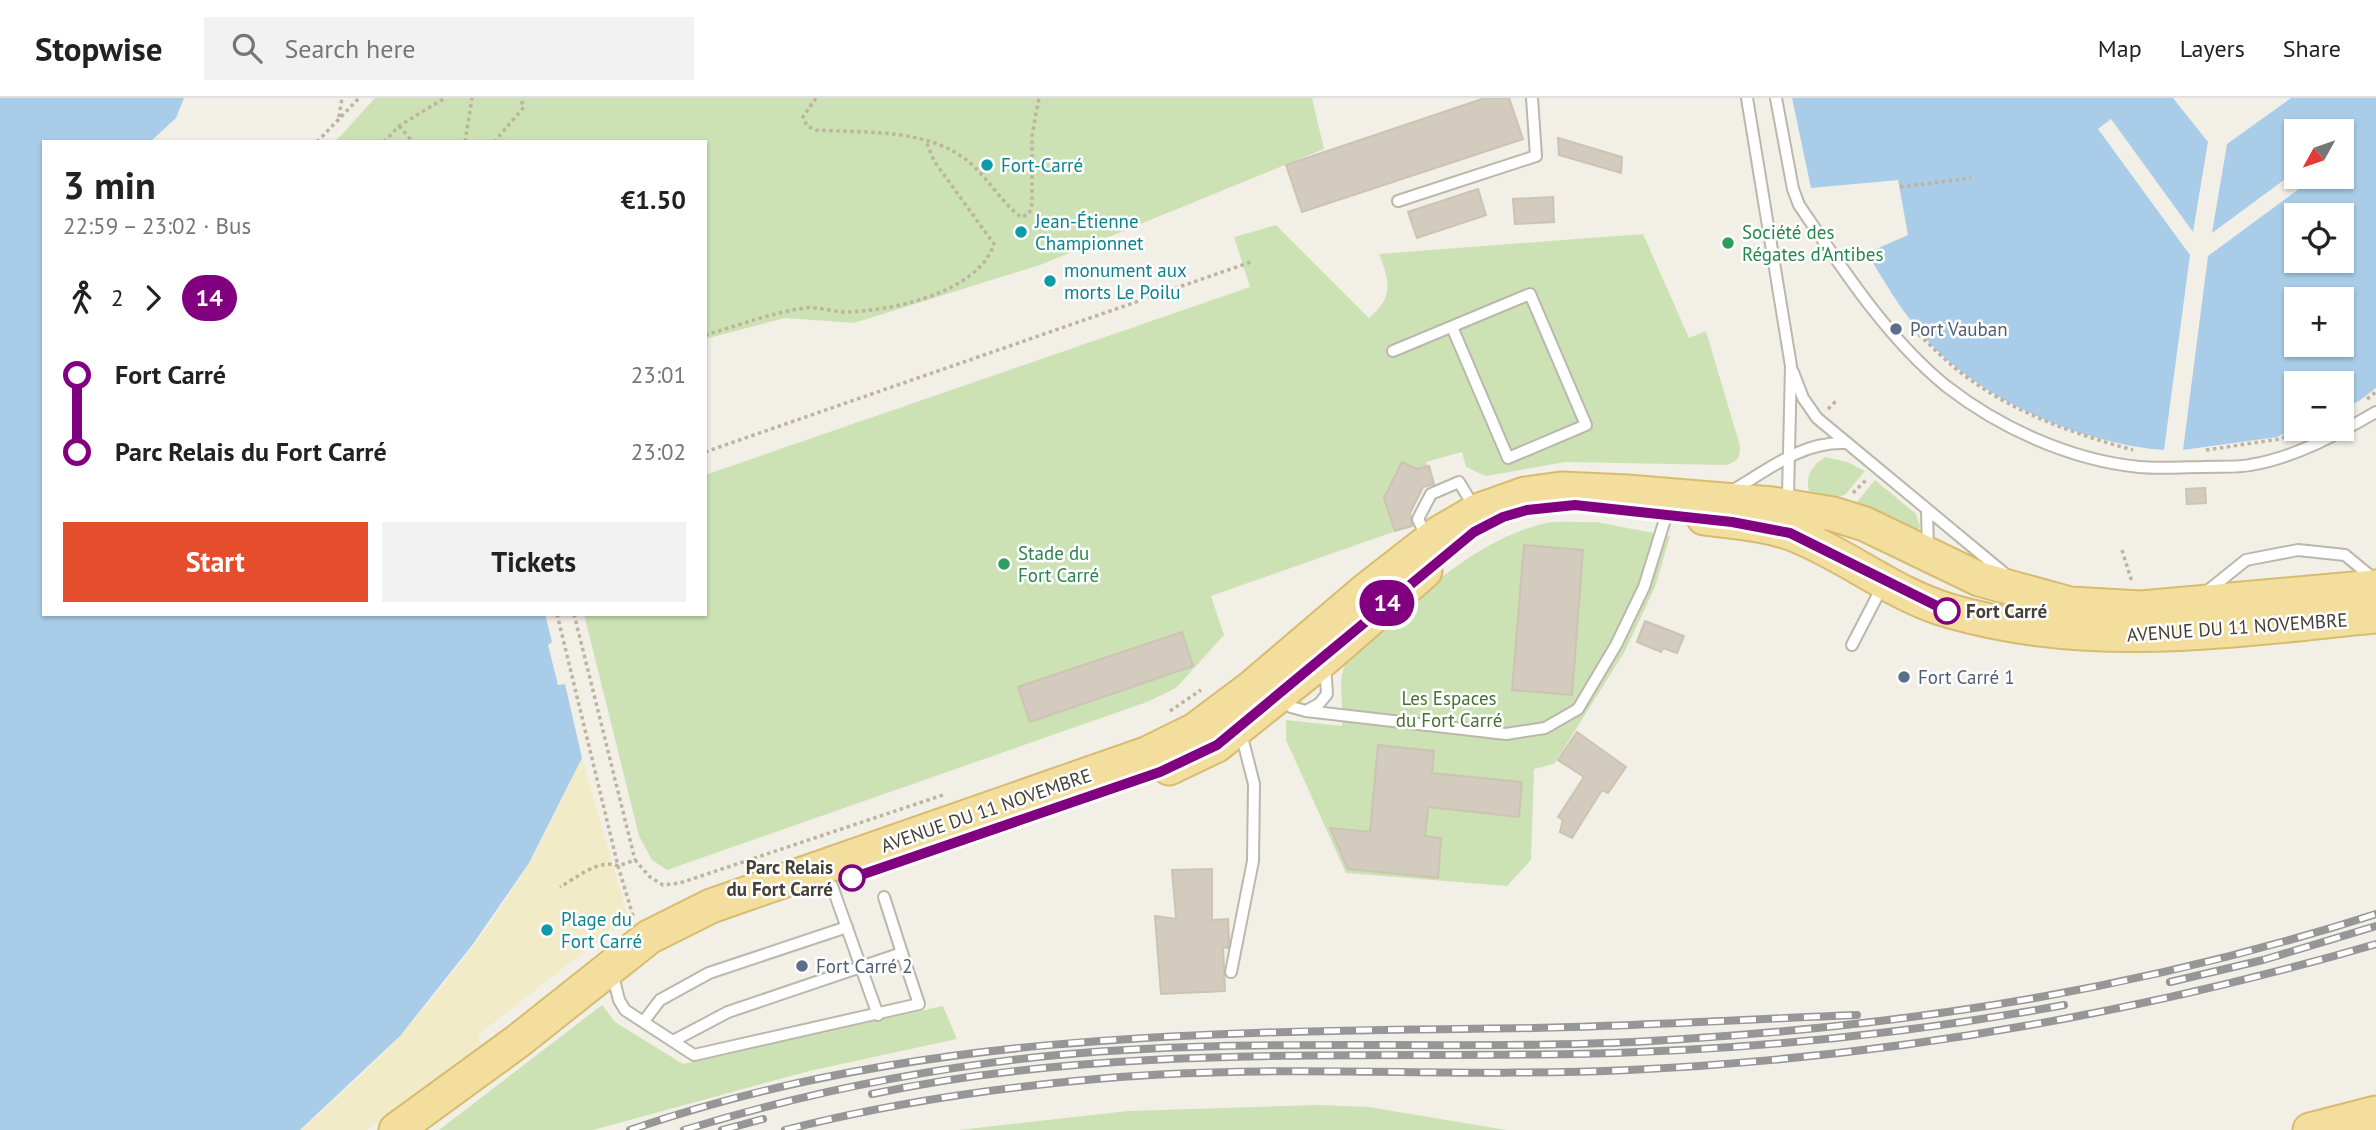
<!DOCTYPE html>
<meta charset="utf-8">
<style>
body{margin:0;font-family:"PT Sans",sans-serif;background:#f2f2f2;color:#222;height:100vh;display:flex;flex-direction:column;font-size:26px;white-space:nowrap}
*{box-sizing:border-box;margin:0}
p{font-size:23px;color:#767676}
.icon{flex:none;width:38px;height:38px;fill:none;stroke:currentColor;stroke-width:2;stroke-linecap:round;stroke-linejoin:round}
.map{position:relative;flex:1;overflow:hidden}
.details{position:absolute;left:42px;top:42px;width:665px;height:476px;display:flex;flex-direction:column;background:#fff;border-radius:0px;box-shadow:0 2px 5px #0004}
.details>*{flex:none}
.badge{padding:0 14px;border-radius:23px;font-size:24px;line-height:46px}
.needle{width:46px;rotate:230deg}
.controls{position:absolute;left:2284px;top:21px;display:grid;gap:14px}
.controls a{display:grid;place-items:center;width:70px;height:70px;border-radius:0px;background:#fff;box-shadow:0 2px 5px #0004;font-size:35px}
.map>.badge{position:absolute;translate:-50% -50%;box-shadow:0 0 0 4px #fff}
.legs{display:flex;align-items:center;gap:10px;height:77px;padding:0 21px;font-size:23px}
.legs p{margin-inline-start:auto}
.overview{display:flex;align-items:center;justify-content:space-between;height:119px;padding:0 21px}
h1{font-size:38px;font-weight:600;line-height:52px}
.cta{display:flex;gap:14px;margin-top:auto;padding:14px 21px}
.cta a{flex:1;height:80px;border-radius:0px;background:#e44e2c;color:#fff;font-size:28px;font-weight:600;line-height:80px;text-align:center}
.cta a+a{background:#f2f2f2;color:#222}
ul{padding:0 21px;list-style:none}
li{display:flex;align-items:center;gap:24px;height:77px;font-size:26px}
li i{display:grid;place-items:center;width:10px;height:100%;margin:0 9px;background:currentColor}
li i::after{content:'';width:18px;height:18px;margin:-9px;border:5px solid;border-radius:50%;background:#fff}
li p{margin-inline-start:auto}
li:first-child i{background:linear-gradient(#0000 50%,currentColor 0)}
li:last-child i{background:linear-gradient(currentColor 50%,#0000 0)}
header{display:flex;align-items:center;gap:42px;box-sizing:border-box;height:98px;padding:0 35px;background:#fff;border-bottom:2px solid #e0e0e0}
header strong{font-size:33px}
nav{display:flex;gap:38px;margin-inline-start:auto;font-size:24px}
.search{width:490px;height:63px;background:#f2f2f2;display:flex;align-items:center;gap:18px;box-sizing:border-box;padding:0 24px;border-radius:0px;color:#767676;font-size:26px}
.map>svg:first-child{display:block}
.green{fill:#cce2b4}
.sand{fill:#f2ebc7}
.water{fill:#a9cde9;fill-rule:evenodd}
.building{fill:#d2cbbe;stroke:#ccc3b2;stroke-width:2}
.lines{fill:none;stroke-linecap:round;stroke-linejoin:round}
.service-casing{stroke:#bcb7ab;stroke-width:14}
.primary-casing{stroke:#d7bc70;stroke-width:37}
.path{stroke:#bdb39e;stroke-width:3.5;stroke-dasharray:3.5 3.5;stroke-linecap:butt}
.service{stroke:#fff;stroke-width:10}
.primary{stroke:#f4de9e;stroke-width:33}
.rail-casing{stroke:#969696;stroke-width:8}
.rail{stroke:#fff;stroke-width:5;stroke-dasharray:16;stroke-linecap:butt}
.line-1-casing{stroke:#fff;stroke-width:16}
.line-1{stroke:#800080;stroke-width:10}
.culture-dot{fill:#0f9aa8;stroke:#fff;stroke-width:2.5}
.leisure-dot{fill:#2e9e5b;stroke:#fff;stroke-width:2.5}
.service-dot{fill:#5c6f8a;stroke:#fff;stroke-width:2.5}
.stop-1-dot{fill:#fff;stroke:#800080;stroke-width:3.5}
.labels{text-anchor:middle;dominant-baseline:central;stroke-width:5;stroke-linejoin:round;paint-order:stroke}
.culture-label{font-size:19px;fill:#0d838f;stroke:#fff;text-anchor:start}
.leisure-label{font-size:19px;fill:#27864d;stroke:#fff;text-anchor:start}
.service-label{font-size:19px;fill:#4e5e75;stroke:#fff;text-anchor:start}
.stop-label{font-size:19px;font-weight:bold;fill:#443f37;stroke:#fff;text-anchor:start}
.street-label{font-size:19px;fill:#443f37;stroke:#fff}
.park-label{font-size:19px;fill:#467030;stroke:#fff}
</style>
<header>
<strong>Stopwise</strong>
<div class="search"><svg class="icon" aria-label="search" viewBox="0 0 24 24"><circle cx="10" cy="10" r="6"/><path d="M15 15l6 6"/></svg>Search here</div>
<nav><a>Map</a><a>Layers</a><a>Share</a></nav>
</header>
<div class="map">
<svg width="2376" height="1032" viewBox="0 0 2376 1032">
<rect width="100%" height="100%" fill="#f2efe7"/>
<g class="green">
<path d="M375,0H1312L1324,51L1040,167L854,225L785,220L705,241V44H335Z"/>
<path d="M1276,127L1369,220C1394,199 1390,184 1379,156L1643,136L1689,240L1706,233L1740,348C1740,360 1738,363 1726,367L1565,364L1486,378L1466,369L1462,354L1426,364L1434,386L1423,389L1410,415L1413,427L1211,498L1224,537L1176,590L1147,604L667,772L652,762L639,738L584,516H705V377L1250,189L1234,139Z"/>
<path d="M1825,359L1847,364L1865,373L1845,397L1834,399L1809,393C1805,377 1812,368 1825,359Z"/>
<path d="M1875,382L1916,416L1920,428L1918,434L1856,405Z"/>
<path d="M1596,424L1670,438L1655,489L1625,553L1554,666L1534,671L1531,762L1507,788L1346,775L1286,642V622L1342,628C1345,598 1334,585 1350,556C1408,509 1468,445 1542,426C1558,422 1579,425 1596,424Z"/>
<path d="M602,907L615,924L683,966L943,908L957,941L809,973L593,1032H439Z"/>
<path d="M1319,1007L1369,1009L1506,1032H959L1128,1013Z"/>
</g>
<path class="sand" d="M582,660L628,819L478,937L481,946L367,1032H300C386,964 473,859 529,765C549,731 564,694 582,660Z"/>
<g class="water">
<path d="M0,0H184L176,20L150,44H44V516H545L552,544L548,547L558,587L565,586L582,660L529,765L473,846L400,938L300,1032H0Z"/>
<path d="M1792,0H2173L2208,44L2193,134L2111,21L2098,31L2190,157L2164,352C2075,345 1965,296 1911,223C1895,202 1881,178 1867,155L1908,137L1898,82L1811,90Z"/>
<path d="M2291,0H2376V290L2359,303L2342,311V285H2296V330L2277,339L2183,352L2208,158L2315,79H2342V33H2296V73L2212,135L2227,46ZM2296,117H2342V163H2296ZM2342,201V247H2296V201Z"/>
</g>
<g class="building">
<path d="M1485,0H1509L1523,41L1302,114L1286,67Z"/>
<path d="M1558,40L1622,59L1621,75L1559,57Z"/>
<path d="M1478,91L1486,117L1417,140L1408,114Z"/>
<path d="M1553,99L1554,124L1515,126L1513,101Z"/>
<path d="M1402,364L1417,371L1429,368L1434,386L1423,389L1410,415L1412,428L1395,433L1384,400Z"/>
<path d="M2205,390L2206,405L2187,406L2186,391Z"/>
<path d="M1524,447L1583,452L1572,597L1512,592Z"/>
<path d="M1645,523L1684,538L1677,555L1663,550L1661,554L1637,544Z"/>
<path d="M1182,534L1193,568L1030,624L1018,589Z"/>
<path d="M1577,634L1626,669L1608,695L1602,692L1572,740L1560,734L1563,722L1558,719L1584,679L1558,662Z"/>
<path d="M1378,647L1434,653L1432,675L1522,684L1519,719L1428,709L1425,738L1441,740L1438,780L1348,771L1330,730L1370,734Z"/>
<path d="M1212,771V822L1228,821L1229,844L1228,850L1223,849L1225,893L1161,896L1155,818L1176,821L1172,772Z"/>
</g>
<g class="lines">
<g class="service-casing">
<g id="service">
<path d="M1747,0L1791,268L1788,397L1791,405"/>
<path d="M1776,0L1793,91L1799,107C1842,170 1886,239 1946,288C2000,330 2070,362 2139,369C2160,371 2181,369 2202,369C2218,368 2235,370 2250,367C2294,360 2338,336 2376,314"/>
<path d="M1398,103L1536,58L1532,0"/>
<path d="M1393,253L1530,196L1586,327L1508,360L1452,229"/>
<path d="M1793,274L1803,300L1817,320L2004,475"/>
<path d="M1730,394C1767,373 1800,344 1844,345"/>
<path d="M1927,412L1928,452"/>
<path d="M1427,440L1418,421L1431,396L1459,384L1474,409"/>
<path d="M2205,495L2246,462L2298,452L2345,457L2374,481"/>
<path d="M1852,547L1883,487"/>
<path d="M1282,599L1291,609L1306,613L1319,606L1327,596L1325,567"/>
<path d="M1306,613L1506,636L1545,630L1578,611L1616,547L1644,489L1667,415"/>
<path d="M832,788L878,917"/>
<path d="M884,799L902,855"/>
<path d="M1231,874L1253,763L1254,686L1241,635"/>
<path d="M614,882L619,902L625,912L694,957L919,906L902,855L728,914L673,943"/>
<path d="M644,923L660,902L709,875L847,829"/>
</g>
</g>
<g class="primary-casing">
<g id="primary">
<path d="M1704,420C1733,424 1766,426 1793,436C1847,457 1894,497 1950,513C2092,554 2231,532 2376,518"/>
<path d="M1169,670L1217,647L1324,561L1425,473"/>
<path d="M396,1032L518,943L649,839L711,808L1146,656L1195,632L1251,590L1366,492L1439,435L1477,413L1525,396L1561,391L1627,394L1772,406L1833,416L1865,426L1979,481L2070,506L2141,510L2376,489"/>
<path d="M2310,1032L2376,1015"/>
</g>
</g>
<g class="path">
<path d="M816,0L803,19L807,28L816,32C866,35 928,30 969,64C988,80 1001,104 1021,119L1029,116L1032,106V37L1039,0"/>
<path d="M339,19L342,0"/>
<path d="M399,28L413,44"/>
<path d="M317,44L359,0"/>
<path d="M384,44L399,28L445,0"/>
<path d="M465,44L472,0"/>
<path d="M494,44L524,9L520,0"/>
<path d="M1900,89L1971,80"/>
<path d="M1913,236L1916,234C1931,247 1944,262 1960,274C2011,314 2071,335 2133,352"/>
<path d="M705,237C737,228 771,215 804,210C817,208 832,214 846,214C891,213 978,195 994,146L934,63L926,43"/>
<path d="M2367,301L2376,294"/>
<path d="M1828,311L1837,302"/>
<path d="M2206,352L2280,341L2302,331"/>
<path d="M705,354L1251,164"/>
<path d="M1853,395L1867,381"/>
<path d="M2122,452L2132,484"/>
<path d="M557,516L618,768C600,760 576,780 560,789"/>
<path d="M574,516L635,762"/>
<path d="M1170,613L1201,592"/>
<path d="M633,818L618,768L635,762L650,779L663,787L680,785L946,696"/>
</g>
<use href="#service" class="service"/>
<use href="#primary" class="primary"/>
<g class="rail-casing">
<g id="rail">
<path d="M2170,884L2263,862L2376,828"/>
<path d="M872,996C1102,947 1341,960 1574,956C1739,953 1902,937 2064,907"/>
<path d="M630,1032C920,931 1231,934 1534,930C1642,928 1750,921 1857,917"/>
<path d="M684,1032C798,997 919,972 1038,959C1252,936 1469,956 1683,941C1922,926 2148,889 2376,816"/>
<path d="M722,1032L763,1021"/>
<path d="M785,1032C893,1004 1008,988 1120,979C1289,966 1459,980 1629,972C1882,960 2133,917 2376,846"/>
</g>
</g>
<use href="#rail" class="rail"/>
</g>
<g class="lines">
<g class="line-1-casing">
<path id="line-1" d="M852,780L1160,674L1217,647L1474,434L1503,419L1527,412L1575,407L1732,424L1790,435L1947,513"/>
</g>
<use href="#line-1" class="line-1"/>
</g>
<g class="culture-dot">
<circle cx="987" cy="67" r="7"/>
<circle cx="1021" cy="134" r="7"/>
<circle cx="1050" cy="183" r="7"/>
<circle cx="547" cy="832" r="7"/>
</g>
<g class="leisure-dot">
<circle cx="1728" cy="145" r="7"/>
<circle cx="1004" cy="466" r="7"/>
</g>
<g class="service-dot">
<circle cx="1896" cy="231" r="7"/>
<circle cx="1904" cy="579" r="7"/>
<circle cx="802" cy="868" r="7"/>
</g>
<g class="stop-1-dot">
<circle cx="1947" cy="513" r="12"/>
<circle cx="852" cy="780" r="12"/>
</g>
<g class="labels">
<g class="culture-label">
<text x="1001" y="67">Fort-Carré</text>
<text x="1035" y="123">Jean-Étienne<tspan x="1035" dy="22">Championnet</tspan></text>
<text x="1064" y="172">monument aux<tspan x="1064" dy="22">morts Le Poilu</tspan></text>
<text x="561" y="821">Plage du<tspan x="561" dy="22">Fort Carré</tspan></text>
</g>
<g class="leisure-label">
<text x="1742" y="134">Société des<tspan x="1742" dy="22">Régates d'Antibes</tspan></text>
<text x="1018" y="455">Stade du<tspan x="1018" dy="22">Fort Carré</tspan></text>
</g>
<g class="service-label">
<text x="1910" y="231">Port Vauban</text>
<text x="1918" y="579">Fort Carré 1</text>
<text x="816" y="868">Fort Carré 2</text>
</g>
<g class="stop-label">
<text x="1966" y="513">Fort Carré</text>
<text x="833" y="769" text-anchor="end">Parc Relais<tspan x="833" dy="22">du Fort Carré</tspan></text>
</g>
<g class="street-label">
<text transform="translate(2237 529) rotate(-4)">AVENUE DU 11 NOVEMBRE</text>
<text transform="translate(986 712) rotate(-19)">AVENUE DU 11 NOVEMBRE</text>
</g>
<g class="park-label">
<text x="1449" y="600">Les Espaces<tspan x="1449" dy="22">du Fort Carré</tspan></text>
</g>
</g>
</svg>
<div class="controls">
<a><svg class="needle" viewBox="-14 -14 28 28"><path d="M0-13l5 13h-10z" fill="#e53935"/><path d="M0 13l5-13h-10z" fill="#767676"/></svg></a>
<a><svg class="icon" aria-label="locate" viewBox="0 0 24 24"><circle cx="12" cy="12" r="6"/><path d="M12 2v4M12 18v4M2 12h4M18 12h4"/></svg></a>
<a>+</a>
<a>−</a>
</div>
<b class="badge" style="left:1387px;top:505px;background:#800080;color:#fff">14</b>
<section class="details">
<div class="overview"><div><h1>3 min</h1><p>22:59 – 23:02 · Bus</p></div><b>€1.50</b></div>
<div class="legs"><svg class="icon" aria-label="walk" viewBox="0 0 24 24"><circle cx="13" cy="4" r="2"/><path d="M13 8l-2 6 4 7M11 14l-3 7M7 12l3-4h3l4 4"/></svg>2<svg class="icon" aria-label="forward" viewBox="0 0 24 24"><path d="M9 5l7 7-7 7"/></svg><b class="badge" style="background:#800080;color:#fff">14</b></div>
<ul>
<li><i style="color:#800080"></i><b>Fort Carré</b><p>23:01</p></li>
<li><i style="color:#800080"></i><b>Parc Relais du Fort Carré</b><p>23:02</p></li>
</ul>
<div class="cta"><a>Start</a><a>Tickets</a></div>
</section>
</div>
